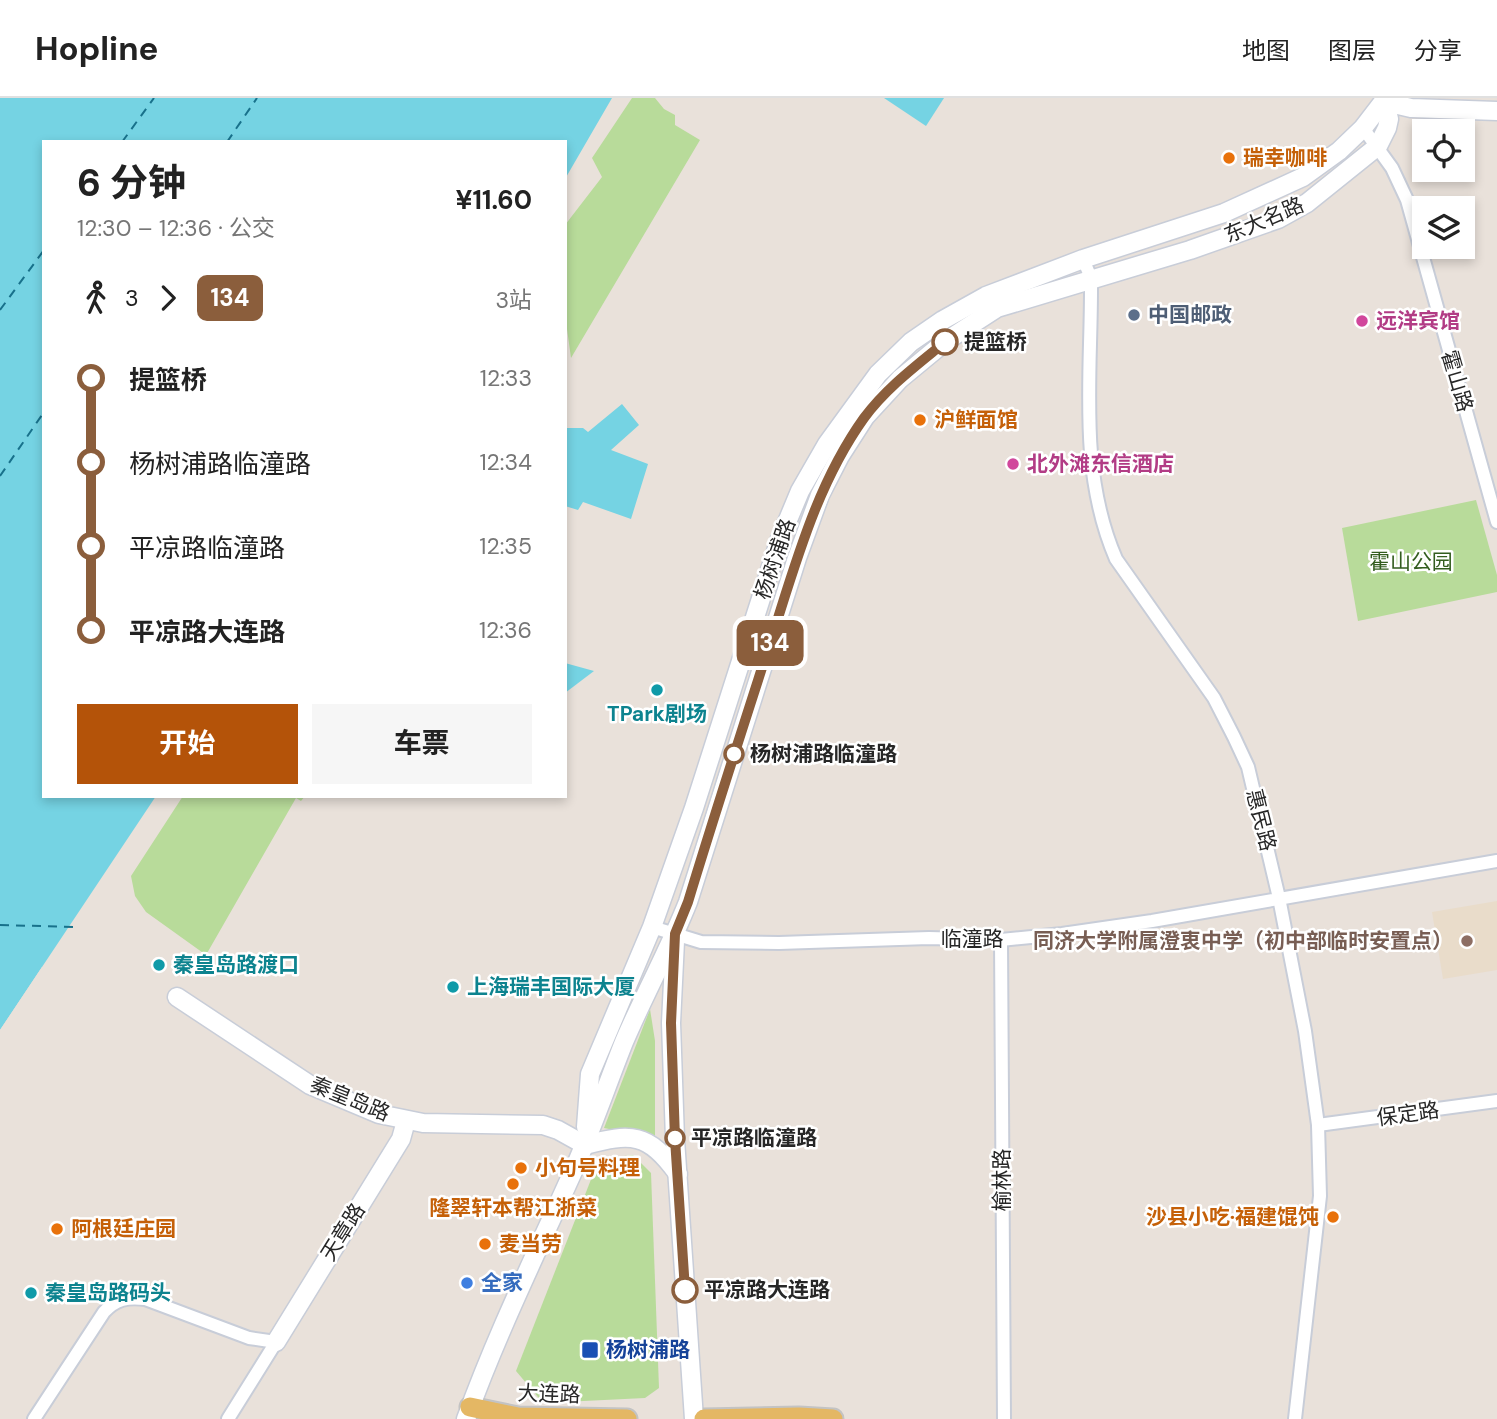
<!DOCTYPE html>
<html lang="zh">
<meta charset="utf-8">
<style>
body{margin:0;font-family:"DM Sans","Noto Sans SC",sans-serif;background:#f6f6f6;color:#222;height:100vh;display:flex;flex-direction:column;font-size:26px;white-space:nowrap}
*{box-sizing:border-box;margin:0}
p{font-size:23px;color:#767676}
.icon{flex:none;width:38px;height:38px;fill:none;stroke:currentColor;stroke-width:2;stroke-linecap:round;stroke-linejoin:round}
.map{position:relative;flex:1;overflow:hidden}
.panel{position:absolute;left:42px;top:42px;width:525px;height:658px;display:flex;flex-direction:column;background:#fff;border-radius:0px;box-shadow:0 4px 10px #0003}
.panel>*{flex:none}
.badge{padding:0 14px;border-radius:10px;font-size:24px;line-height:46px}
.tools{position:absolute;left:1412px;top:21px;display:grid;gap:14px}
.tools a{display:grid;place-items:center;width:63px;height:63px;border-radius:0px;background:#fff;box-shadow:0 4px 10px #0003;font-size:35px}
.map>.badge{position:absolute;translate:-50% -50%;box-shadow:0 0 0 4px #fff}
.legs{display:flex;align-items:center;gap:10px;height:77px;padding:0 35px;font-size:23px}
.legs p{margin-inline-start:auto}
.head{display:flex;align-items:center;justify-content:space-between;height:119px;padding:0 35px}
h1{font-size:38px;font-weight:700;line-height:52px}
.action{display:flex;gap:14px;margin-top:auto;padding:14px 35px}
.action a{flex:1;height:80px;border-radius:0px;background:#b45309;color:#fff;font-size:28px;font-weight:700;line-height:80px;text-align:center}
.action a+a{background:#f6f6f6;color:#222}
ul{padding:0 35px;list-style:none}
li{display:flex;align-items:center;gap:24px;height:84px;font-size:26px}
li i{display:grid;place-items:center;width:10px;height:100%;margin:0 9px;background:currentColor}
li i::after{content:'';width:18px;height:18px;margin:-9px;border:5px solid;border-radius:50%;background:#fff}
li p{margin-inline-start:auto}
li:first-child i{background:linear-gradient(#0000 50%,currentColor 0)}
li:last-child i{background:linear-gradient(currentColor 50%,#0000 0)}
header{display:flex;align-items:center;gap:42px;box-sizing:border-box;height:98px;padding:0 35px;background:#fff;border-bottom:2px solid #e0e0e0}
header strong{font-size:33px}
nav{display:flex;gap:38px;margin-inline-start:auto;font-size:24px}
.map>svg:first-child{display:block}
.education{fill:#e9dcca}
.green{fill:#b8db9a}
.water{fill:#75d3e3}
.pier{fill:#e9e1da}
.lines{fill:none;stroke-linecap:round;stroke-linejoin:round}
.ferry{stroke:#18718b;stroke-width:2;stroke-dasharray:9 7;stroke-linecap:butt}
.street-casing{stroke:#c8cdd8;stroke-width:16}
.secondary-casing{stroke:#c8cdd8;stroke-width:21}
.primary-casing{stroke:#c3c3c3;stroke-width:23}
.street{stroke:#fff;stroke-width:12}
.secondary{stroke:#fff;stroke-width:18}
.primary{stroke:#e4b764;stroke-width:19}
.line-1-casing{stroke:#fff;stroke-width:16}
.line-1{stroke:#8b5e3c;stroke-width:10}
.food-dot{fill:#e8710a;stroke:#fff;stroke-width:2.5}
.service-dot{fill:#5c6f8a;stroke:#fff;stroke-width:2.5}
.hotel-dot{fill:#d1479c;stroke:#fff;stroke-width:2.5}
.stop-1-dot{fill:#fff;stroke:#8b5e3c;stroke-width:3.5}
.culture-dot{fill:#0f9aa8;stroke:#fff;stroke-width:2.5}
.education-dot{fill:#8d6e63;stroke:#fff;stroke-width:2.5}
.shop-dot{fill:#3f7fe0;stroke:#fff;stroke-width:2.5}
.transit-dot{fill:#1a4fb4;stroke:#fff;stroke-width:2.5}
.labels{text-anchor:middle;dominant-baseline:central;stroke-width:5;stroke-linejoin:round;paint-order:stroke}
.food-label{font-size:21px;font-weight:bold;fill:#c56008;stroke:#fff;text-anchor:start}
.street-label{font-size:21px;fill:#272727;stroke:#fff}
.service-label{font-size:21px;font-weight:bold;fill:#4e5e75;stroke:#fff;text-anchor:start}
.hotel-label{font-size:21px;font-weight:bold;fill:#b23c85;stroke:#fff;text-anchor:start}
.stop-label{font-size:21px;font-weight:bold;fill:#272727;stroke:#fff;text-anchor:start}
.park-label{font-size:21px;fill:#335d1f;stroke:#fff}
.culture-label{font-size:21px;font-weight:bold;fill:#0d838f;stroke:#fff;text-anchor:start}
.education-label{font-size:21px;font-weight:bold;fill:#785e54;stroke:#fff;text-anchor:end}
.shop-label{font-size:21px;font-weight:bold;fill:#366cbe;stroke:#fff;text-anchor:start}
.transit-label{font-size:21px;font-weight:bold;fill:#164399;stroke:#fff;text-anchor:start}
</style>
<header>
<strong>Hopline</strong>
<nav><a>地图</a><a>图层</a><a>分享</a></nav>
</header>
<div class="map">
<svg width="1497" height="1321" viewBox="0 0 1497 1321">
<rect width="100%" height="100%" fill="#e9e1da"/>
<path class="education" d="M1497,803V872L1443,881L1432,814Z"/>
<g class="green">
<path d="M632,0H655L664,11L675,17V27L700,42L571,260L567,231L565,229V127L602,79L592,60Z"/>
<path d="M1476,402L1497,477V494L1358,523L1342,430Z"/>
<path d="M183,698H305L301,703L296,700L206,857L146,814L135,798L131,778Z"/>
<path d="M650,911L655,943V1040L604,1030Z"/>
<path d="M633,1057L651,1075L659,1290L645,1300L543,1305L516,1273L599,1061Z"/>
</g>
<g class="water">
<path d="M0,0H612L565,81V44H44V698H156L0,932Z"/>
<path d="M884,0H944L926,28Z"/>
<path d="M622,306L639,327L611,352L648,366L631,421L583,404L578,412L565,408V330H583L588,334Z"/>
<path d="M565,565L594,573L565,595Z"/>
</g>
<path class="pier" d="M42,869L45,871L0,935V932Z"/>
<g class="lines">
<g class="ferry">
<path d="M122,44L154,0"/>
<path d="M227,44L257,0"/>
<path d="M0,212L44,152"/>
<path d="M0,378L44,314"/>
<path d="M0,827L76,829"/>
</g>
<g class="street-casing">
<g id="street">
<path d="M1363,30L1392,70L1407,102L1497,424"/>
<path d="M1083,161L1091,180C1092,275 1077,371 1116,461L1214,600L1234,639L1248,669L1279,800L1305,933L1318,1027L1320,1098L1295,1321"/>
<path d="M652,829L701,844L779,845L929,840L1001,842L1062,836L1152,823L1497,763"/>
<path d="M1001,842L1004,1321"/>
<path d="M1318,1027L1497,1003"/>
<path d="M34,1321L104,1214C116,1201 127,1199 145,1201L249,1240L276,1244L228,1321"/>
</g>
</g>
<g class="secondary-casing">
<g id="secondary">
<path d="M1385,4L1411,10L1497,13"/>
<path d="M675,843L671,925L675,1041L694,1321"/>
<path d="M177,899L310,987L379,1016L423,1025L543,1027L558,1032L585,1047"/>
<path d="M586,1029L590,976L652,829L694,710L780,441L800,393L827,346L878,276L911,244L943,222L986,198L1083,161L1224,115L1303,79L1339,53L1363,30L1386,0"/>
<path d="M585,1047C631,1035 648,1034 678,1076"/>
<path d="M276,1244L401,1041L406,1023"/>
<path d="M466,1321C496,1238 535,1158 571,1078C591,1034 606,989 624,944C644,897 669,852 688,804L797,460L820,397L840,358L865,319L900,281L946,243L997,210L1190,152L1278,121L1307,105L1378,48L1387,30L1389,21L1385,4"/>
</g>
</g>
<g class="primary-casing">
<g id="primary">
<path d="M470,1309L518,1319L627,1321"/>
<path d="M704,1321L799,1319L833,1321"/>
</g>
</g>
<use href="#street" class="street"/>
<use href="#secondary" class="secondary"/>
<use href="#primary" class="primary"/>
</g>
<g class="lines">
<g class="line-1-casing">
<path id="line-1" d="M685,1192L675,1041L671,925L675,836L688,804C714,718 742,632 770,545C795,468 816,387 864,320C886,290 917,267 945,244"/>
</g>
<use href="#line-1" class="line-1"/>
</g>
<g class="food-dot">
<circle cx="1229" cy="60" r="7"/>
<circle cx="920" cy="322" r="7"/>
<circle cx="521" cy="1070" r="7"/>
<circle cx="513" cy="1086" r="7"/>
<circle cx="1333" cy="1119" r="7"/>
<circle cx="57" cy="1131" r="7"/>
<circle cx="485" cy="1146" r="7"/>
</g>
<circle class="service-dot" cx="1134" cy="217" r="7"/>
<g class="hotel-dot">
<circle cx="1362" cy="223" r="7"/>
<circle cx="1013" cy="366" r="7"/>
</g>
<g class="stop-1-dot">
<circle cx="945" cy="244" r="12"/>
<circle cx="734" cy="656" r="9"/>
<circle cx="675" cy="1040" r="9"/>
<circle cx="685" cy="1192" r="12"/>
</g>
<g class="culture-dot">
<circle cx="657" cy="592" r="7"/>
<circle cx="159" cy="867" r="7"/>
<circle cx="453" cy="889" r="7"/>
<circle cx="31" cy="1195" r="7"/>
</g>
<circle class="education-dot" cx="1467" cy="843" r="7"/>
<circle class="shop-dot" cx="467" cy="1185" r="7"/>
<rect class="transit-dot" x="581" y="1243" width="18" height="18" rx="3.5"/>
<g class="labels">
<g class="food-label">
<text x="1243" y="60">瑞幸咖啡</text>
<text x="934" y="322">沪鲜面馆</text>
<text x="535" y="1070">小句号料理</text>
<text x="513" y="1110" text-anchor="middle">隆翠轩本帮江浙菜</text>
<text x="1319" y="1119" text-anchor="end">沙县小吃·福建馄饨</text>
<text x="71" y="1131">阿根廷庄园</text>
<text x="499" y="1146">麦当劳</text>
</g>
<g class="street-label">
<text transform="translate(1264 122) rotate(-23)">东大名路</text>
<text transform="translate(1457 283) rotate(74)">霍山路</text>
<text transform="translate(775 461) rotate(-71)">杨树浦路</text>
<text transform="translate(1261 722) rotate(76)">惠民路</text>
<text x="972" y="841">临潼路</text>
<text transform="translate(350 1001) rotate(22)">秦皇岛路</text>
<text transform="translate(1408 1016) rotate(-8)">保定路</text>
<text transform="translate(1002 1082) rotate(-90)">榆林路</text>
<text transform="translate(343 1134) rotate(-58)">天章路</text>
<text transform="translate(549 1296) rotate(2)">大连路</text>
</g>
<g class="service-label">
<text x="1148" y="217">中国邮政</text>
</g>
<g class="hotel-label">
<text x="1376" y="223">远洋宾馆</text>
<text x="1027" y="366">北外滩东信酒店</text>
</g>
<g class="stop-label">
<text x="964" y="244">提篮桥</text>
<text x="750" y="656">杨树浦路临潼路</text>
<text x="691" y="1040">平凉路临潼路</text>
<text x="704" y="1192">平凉路大连路</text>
</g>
<g class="park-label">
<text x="1411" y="464">霍山公园</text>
</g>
<g class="culture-label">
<text x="657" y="616" text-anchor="middle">TPark剧场</text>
<text x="173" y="867">秦皇岛路渡口</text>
<text x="467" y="889">上海瑞丰国际大厦</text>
<text x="45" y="1195">秦皇岛路码头</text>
</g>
<g class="education-label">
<text x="1453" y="843">同济大学附属澄衷中学（初中部临时安置点）</text>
</g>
<g class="shop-label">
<text x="481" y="1185">全家</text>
</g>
<g class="transit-label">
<text x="606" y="1252">杨树浦路</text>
</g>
</g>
</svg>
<div class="tools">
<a><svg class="icon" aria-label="locate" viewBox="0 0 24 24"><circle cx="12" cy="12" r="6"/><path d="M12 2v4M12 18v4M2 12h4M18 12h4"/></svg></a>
<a><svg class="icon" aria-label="layers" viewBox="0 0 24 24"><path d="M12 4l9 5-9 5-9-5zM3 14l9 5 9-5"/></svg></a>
</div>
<b class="badge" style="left:770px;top:545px;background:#8b5e3c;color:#fff">134</b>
<section class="panel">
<div class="head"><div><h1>6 分钟</h1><p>12:30 – 12:36 · 公交</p></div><b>¥11.60</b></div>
<div class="legs"><svg class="icon" aria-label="walk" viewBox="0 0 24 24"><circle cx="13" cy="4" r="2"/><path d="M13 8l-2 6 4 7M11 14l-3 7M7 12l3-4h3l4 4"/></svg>3<svg class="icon" aria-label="forward" viewBox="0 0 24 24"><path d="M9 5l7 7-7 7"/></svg><b class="badge" style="background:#8b5e3c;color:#fff">134</b><p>3站</p></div>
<ul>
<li><i style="color:#8b5e3c"></i><b>提篮桥</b><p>12:33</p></li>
<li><i style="color:#8b5e3c"></i><span>杨树浦路临潼路</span><p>12:34</p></li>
<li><i style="color:#8b5e3c"></i><span>平凉路临潼路</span><p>12:35</p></li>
<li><i style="color:#8b5e3c"></i><b>平凉路大连路</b><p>12:36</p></li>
</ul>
<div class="action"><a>开始</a><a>车票</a></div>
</section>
</div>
